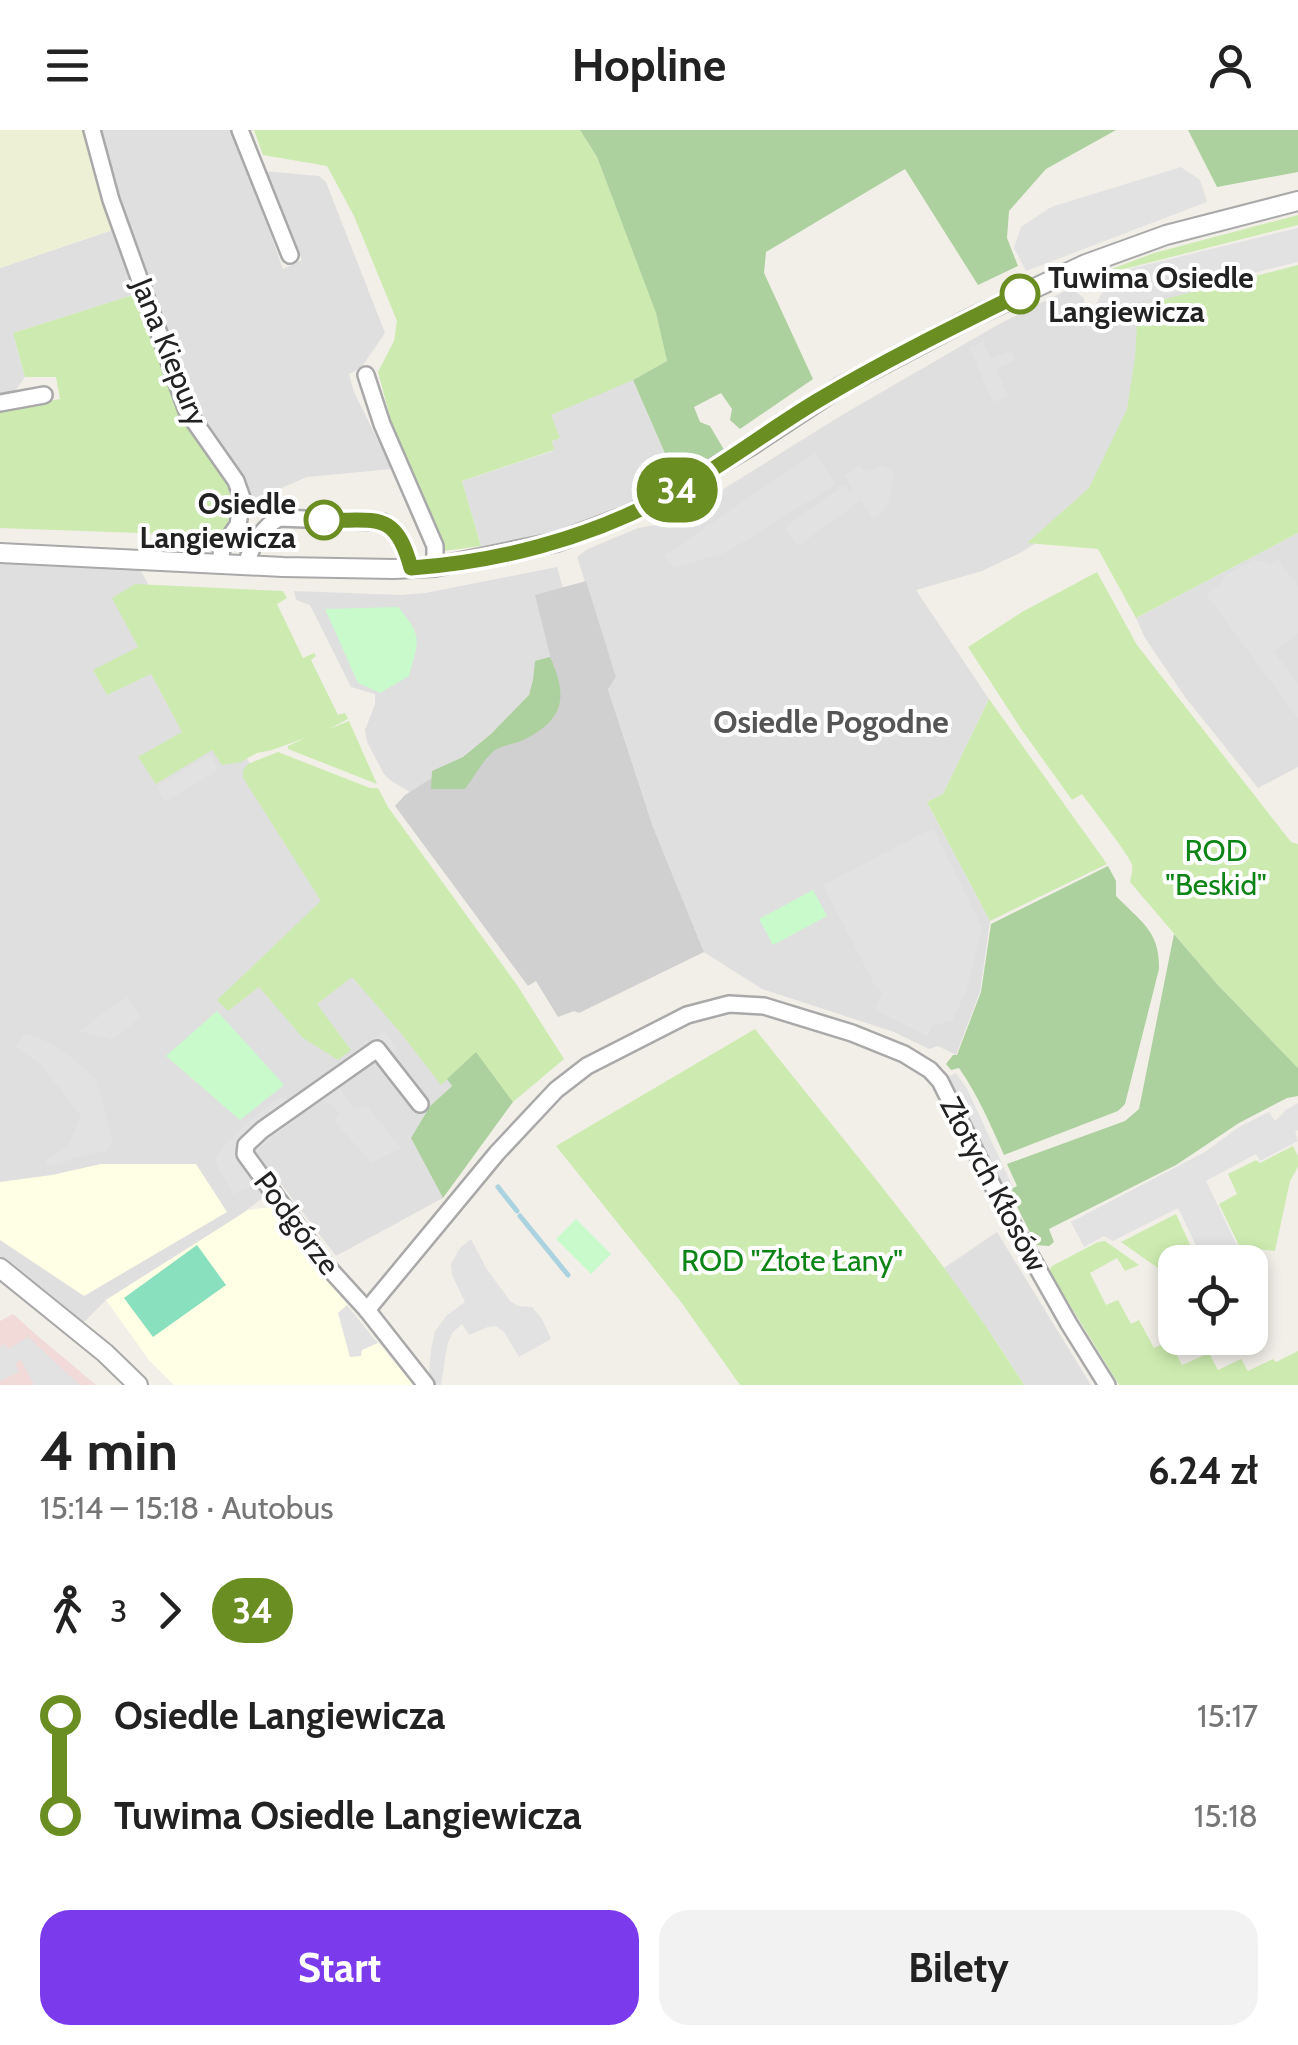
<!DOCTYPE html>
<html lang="pl">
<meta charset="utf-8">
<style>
body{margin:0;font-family:Cabin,sans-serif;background:#f2f2f2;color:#222;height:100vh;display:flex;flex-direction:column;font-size:38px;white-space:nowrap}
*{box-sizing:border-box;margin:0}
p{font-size:32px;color:#767676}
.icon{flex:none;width:55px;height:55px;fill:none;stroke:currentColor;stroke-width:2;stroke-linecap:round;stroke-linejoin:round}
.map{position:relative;height:1255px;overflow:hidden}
.side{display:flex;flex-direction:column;background:#fff;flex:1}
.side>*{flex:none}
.badge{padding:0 20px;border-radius:32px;font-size:35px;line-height:65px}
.tools{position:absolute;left:1158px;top:1115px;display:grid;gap:20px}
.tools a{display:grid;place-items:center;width:110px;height:110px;border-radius:20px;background:#fff;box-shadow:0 5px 15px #0003;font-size:50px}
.map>.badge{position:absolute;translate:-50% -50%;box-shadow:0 0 0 5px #fff}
.legs{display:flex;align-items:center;gap:15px;height:110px;padding:0 40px;font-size:32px}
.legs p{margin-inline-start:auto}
.summary{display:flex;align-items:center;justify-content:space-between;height:170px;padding:0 40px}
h1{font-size:55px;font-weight:700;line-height:75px}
.action{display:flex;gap:20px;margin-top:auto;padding:20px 40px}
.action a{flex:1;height:115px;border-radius:30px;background:#7c3aed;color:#fff;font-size:40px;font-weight:700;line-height:115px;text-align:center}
.action a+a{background:#f2f2f2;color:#222}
ul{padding:0 40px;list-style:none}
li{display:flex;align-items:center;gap:35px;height:100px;font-size:38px}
li i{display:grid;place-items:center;width:15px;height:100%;margin:0 12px;background:currentColor}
li i::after{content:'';width:25px;height:25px;margin:-12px;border:8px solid;border-radius:50%;background:#fff}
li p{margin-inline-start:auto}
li:first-child i{background:linear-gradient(#0000 50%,currentColor 0)}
li:last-child i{background:linear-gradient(currentColor 50%,#0000 0)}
header{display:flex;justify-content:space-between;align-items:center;height:130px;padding:0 40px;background:#fff;font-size:45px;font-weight:700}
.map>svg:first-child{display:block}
.residential{fill:#e0dfdf}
.commercial{fill:#f2dad9}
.education{fill:#ffffe5}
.religious{fill:#d0d0d0}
.farmland{fill:#eef0d5}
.grass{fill:#cdebb0}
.forest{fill:#add19e}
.park{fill:#c8facc}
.pitch{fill:#88e0be}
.parking{fill:#e2e2e2}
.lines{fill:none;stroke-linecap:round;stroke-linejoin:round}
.stream{stroke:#aad3df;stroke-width:5}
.minor-casing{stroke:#a9a9a9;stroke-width:20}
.tertiary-casing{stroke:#a9a9a9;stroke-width:22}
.minor{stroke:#fff;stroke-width:15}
.tertiary{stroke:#fff;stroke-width:18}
.line-1-casing{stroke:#fff;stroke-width:22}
.line-1{stroke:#6b8e23;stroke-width:15}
.stop-1-dot{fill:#fff;stroke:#6b8e23;stroke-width:5}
.labels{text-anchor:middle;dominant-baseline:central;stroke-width:8;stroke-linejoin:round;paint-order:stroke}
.stop-label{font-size:30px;font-weight:bold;fill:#222;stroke:#fff;text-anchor:start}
.street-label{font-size:30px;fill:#222;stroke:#fff}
.park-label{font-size:30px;fill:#0c8416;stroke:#fff}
.neighbourhood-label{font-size:32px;font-weight:bold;fill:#555;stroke:#fff}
</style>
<header><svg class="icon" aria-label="menu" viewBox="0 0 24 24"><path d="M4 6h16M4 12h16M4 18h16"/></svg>Hopline<svg class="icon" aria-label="person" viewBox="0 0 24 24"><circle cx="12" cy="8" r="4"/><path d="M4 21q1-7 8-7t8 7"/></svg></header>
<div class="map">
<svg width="1298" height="1255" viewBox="0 0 1298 1255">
<rect width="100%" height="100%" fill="#f2efe9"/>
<g class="residential">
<path d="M99,0H233L283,139L302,130L263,41L319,46L326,52L385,203L361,238L349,244L354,262L392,339L307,347L277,360L253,375L243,354L193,273L131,103Z"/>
<path d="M116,99L139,163L13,203L25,247L15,261L0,263V138Z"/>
<path d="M1195,157L1202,189L1085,380L1022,422L982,441L916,460L989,569L943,664L927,672L990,791L980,862L956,925L938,916L929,919L894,902L762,859L704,822L653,697L608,558L616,547L577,427L588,419L638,398L669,393L837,288L999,194L1071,158L1084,168V175L1110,178Z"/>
<path d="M632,248L674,344L675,351L621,378L548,404L481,416L462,351L553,321L551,285Z"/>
<path d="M1298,403V637L1258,658L1185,567L1145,508L1136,488Z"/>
<path d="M0,423L134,429L313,745L452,956L430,976L411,1008L443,1068L336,1126L281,1054L239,1086L106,1170L76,1200L0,1138Z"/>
<path d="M557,437L563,458L536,465L560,566L410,662L390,650L384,644L367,612L365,600L375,574V564L351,557L310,475L296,470L294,461L401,465L425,463Z"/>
<path d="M997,1102L1091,1255H1024L1000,1217L944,1138Z"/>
</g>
<path class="commercial" d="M13,1184L32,1201L96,1255H0V1191Z"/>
<g class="education">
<path d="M101,1034H196L227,1082L84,1166L0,1110V1052L52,1045Z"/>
<path d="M271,1077L303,1121L413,1255H174L149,1230L106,1170L248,1080Z"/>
</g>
<path class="religious" d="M586,451L616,547L608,559L653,697L704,822L579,883L574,881L558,887L536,851L528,856L395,676L405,665L560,566L535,465Z"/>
<path class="farmland" d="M0,0H84L102,75L112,100L0,138Z"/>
<g class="grass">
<path d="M254,0H580L597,27L656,182L667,231L633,250L551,285L560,308L552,311L554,320L462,351L481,416L444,421L394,302L378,242L394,211L397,191L354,86L327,36L263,25Z"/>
<path d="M1298,85V95L1104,144L1105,154L1096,151L1093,146L1154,123Z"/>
<path d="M1298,135V403L1136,488L1098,419L1027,413L1089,358L1127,279L1135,228L1138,176Z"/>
<path d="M139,163L165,247L181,283L228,356C233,376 231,389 221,406L0,398V280L60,269L56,247H25L13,203Z"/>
<path d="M1097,442L1137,515L1291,712L1298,714V938L1217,854L1130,752C1131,746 1133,740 1132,735C1132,729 1089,674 1082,664L1072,670L1021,599L968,517L1022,482Z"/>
<path d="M135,454L283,461L287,468L277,474L303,528L314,523L316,526L311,530L338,585L345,583L348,589L329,599L349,591L377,654L288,619V616L305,608L272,620L257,623L241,632L222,635L212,620L156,654L138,627L182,602L151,544L107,565L93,540L138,517L112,468Z"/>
<path d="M989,569L1107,734L990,791L927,672L943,664Z"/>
<path d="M278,622L370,658H378L388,677L517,855L564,929L513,972L476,923L441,955L400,902L352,847L317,874L351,920L338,930L303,908L259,857L228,881L217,870L321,771L243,648V640L248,634Z"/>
<path d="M755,899C847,1015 946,1129 1024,1255H740L681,1172L556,1016Z"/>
<path d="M1293,1016L1298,1026V1037L1290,1051L1275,1121L1257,1119L1243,1124L1219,1074L1237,1064L1228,1044L1256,1030L1260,1033Z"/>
<path d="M1176,1084L1198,1132H1175V1150L1121,1112Z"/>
<path d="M1105,1111L1139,1135L1125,1141L1117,1128L1090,1143L1106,1175L1118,1170L1131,1194L1139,1190L1154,1218L1170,1211L1182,1235L1209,1223L1218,1240L1241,1229L1248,1241L1273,1229L1276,1232L1298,1221V1255H1119L1049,1141L1052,1136L1098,1112Z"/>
</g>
<g class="forest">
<path d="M580,0H1116L1046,39L1009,81L1007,108L1018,136L978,155L905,39L766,122L764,143L813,249L740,299L730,290L732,279L721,263L694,277L700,292L710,296L726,323L675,351L674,344L633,250L667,231L656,183L597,27Z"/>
<path d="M1188,0H1298V42L1217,57Z"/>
<path d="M550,527C568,566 565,590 523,610C515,614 502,615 494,621C483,630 474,647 465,659H431L432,641L463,627L491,604L529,565L533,550L535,531Z"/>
<path d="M1108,736L1116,751V766C1141,792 1160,801 1159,839L1125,974L1118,981L1004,1025C991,996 978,965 959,938L951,940L946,934L953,925H957L981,862L991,794Z"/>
<path d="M1174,804L1217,854L1298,938V966L1287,968L1239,993L1176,1035L1049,1099L1054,1112L1049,1116L1036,1115L1009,1060L1017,1056L1007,1034L1125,991L1139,979Z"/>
<path d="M476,922L513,972L443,1068L411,1008L430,976L452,956L447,949Z"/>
</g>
<g class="park">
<path d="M398,477C423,507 419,509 409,546L380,563L358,553L325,479Z"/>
<path d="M813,760L827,786L773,815L759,789Z"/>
<path d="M217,881L284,955L240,990L166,926Z"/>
<path d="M576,1089L611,1124L591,1144L556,1109Z"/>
</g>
<path class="pitch" d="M197,1115L226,1155L153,1207L124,1168Z"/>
<g class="parking">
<path d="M1181,37L1200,50L1207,72L1026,141L1014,118L1021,97L1051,77Z"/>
<path d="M1298,98V132L1110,178L1095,176L1106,155L1104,145Z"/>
<path d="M983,211L991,229L1011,220L1015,230L996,239L1008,266L993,272L969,218Z"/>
<path d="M815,322L836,354L727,422L673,438L664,426Z"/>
<path d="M859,335L864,340L868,342L882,335L891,340L894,348L888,374L881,384L874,389L860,371L798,416L784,398L844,355L849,361L853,359L844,345Z"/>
<path d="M1278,429L1298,456V503L1274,522L1298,554V588L1206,464L1223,452L1224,446L1253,430L1267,432L1269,435Z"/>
<path d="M210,624L218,640L165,672L156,657Z"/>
<path d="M933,698L982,797L967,860L952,891L933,895L927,906L875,880L882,863L874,854L823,755Z"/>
<path d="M127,866L141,887L112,910L79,901Z"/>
<path d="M384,901L398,919L381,932L376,929L341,953L340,959L354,978L368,977L401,1018L371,1033L334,990L339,985L335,976L323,971L310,977L257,1021V1027L270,1043L254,1056L233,1064L214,1030L223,1016L248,992L281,966L286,969L301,966Z"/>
<path d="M24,904L40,908L65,922L97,950L113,1013L106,1022L91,1023L58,1034L48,1035L45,1032L69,1014L81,986L40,934L16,917Z"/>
<path d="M956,943L967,959L1013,1057L1003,1061L948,947Z"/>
<path d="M1298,973V1000L1295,1002L1298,1011L1260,1031L1256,1024L1206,1051L1245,1132H1204L1178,1078L1113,1111L1104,1106L1084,1117L1071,1092L1205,1022L1239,997L1269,982L1275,991L1286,980Z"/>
<path d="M471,1109L486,1138L510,1171L518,1176L532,1177L542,1189L551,1209L519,1227L504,1202L496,1196L488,1197L469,1205L462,1194L452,1203L447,1216L441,1255H428L431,1219L435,1202L446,1186L465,1172L452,1145L451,1134L460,1118Z"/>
<path d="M347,1175L378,1213L362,1220L361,1226L350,1227L338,1183Z"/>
<path d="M28,1207L80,1255H34L21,1230L15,1233L19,1242L0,1251V1216L5,1214L8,1219Z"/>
</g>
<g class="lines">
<g class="stream">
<path d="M498,1057L517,1081"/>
<path d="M520,1086L568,1145"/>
</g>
<g class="minor-casing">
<g id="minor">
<path d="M92,0L111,70L187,281L236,351L242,368L238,395L222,418L220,434"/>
<path d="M240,0L290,125"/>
<path d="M366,245L382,294L435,416V437"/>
<path d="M0,273L44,265"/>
<path d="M246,435C251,416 262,398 279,388L383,392C401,403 406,418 411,438"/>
<path d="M420,974L377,919L262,1000L246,1015L245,1024L325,1134L367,1180L426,1255"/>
<path d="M367,1180L497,1023L556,960L587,936L687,885L729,874L764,876L852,903L904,924L930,940L940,951L1008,1086L1069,1194L1107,1255"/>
</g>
</g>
<g class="tertiary-casing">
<g id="tertiary">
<path d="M0,423L283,437L394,439L435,437L557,412L623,387L660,370L752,315L840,257L969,189L1086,134L1166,105L1298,71"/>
<path d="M0,1138L105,1223L138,1255"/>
</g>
</g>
<use href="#minor" class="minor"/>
<use href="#tertiary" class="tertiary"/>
</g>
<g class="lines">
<g class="line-1-casing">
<path id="line-1" d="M324,390C376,392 395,379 411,438C497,432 585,409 661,369C716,341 764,303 817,271C882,232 951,198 1020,164"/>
</g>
<use href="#line-1" class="line-1"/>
</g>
<g class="stop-1-dot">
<circle cx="1020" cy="164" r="18"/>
<circle cx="324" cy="390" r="18"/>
</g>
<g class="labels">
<g class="stop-label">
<text x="1048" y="147">Tuwima Osiedle<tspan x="1048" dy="34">Langiewicza</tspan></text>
<text x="296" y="373" text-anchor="end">Osiedle<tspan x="296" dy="34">Langiewicza</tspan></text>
</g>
<g class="street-label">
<text transform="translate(170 222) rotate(68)">Jana Kiepury</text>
<text transform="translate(994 1054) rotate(62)">Złotych Kłosów</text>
<text transform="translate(297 1093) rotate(53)">Podgórze</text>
</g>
<g class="park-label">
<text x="1216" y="720">ROD<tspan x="1216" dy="34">"Beskid"</tspan></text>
<text x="792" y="1130">ROD "Złote Łany"</text>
</g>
<g class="neighbourhood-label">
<text x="831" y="591">Osiedle Pogodne</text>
</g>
</g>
</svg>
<div class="tools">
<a><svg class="icon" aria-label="locate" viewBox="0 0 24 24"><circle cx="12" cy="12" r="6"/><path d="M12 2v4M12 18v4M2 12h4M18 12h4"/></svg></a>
</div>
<b class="badge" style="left:677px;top:360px;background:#6b8e23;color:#fff">34</b>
</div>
<section class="side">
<div class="summary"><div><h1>4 min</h1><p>15:14 – 15:18 · Autobus</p></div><b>6.24 zł</b></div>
<div class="legs"><svg class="icon" aria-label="walk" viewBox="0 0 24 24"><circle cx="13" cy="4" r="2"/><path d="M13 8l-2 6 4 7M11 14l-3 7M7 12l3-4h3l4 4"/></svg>3<svg class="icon" aria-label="forward" viewBox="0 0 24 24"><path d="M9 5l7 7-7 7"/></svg><b class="badge" style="background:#6b8e23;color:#fff">34</b></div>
<ul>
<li><i style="color:#6b8e23"></i><b>Osiedle Langiewicza</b><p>15:17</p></li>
<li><i style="color:#6b8e23"></i><b>Tuwima Osiedle Langiewicza</b><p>15:18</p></li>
</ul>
<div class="action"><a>Start</a><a>Bilety</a></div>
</section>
